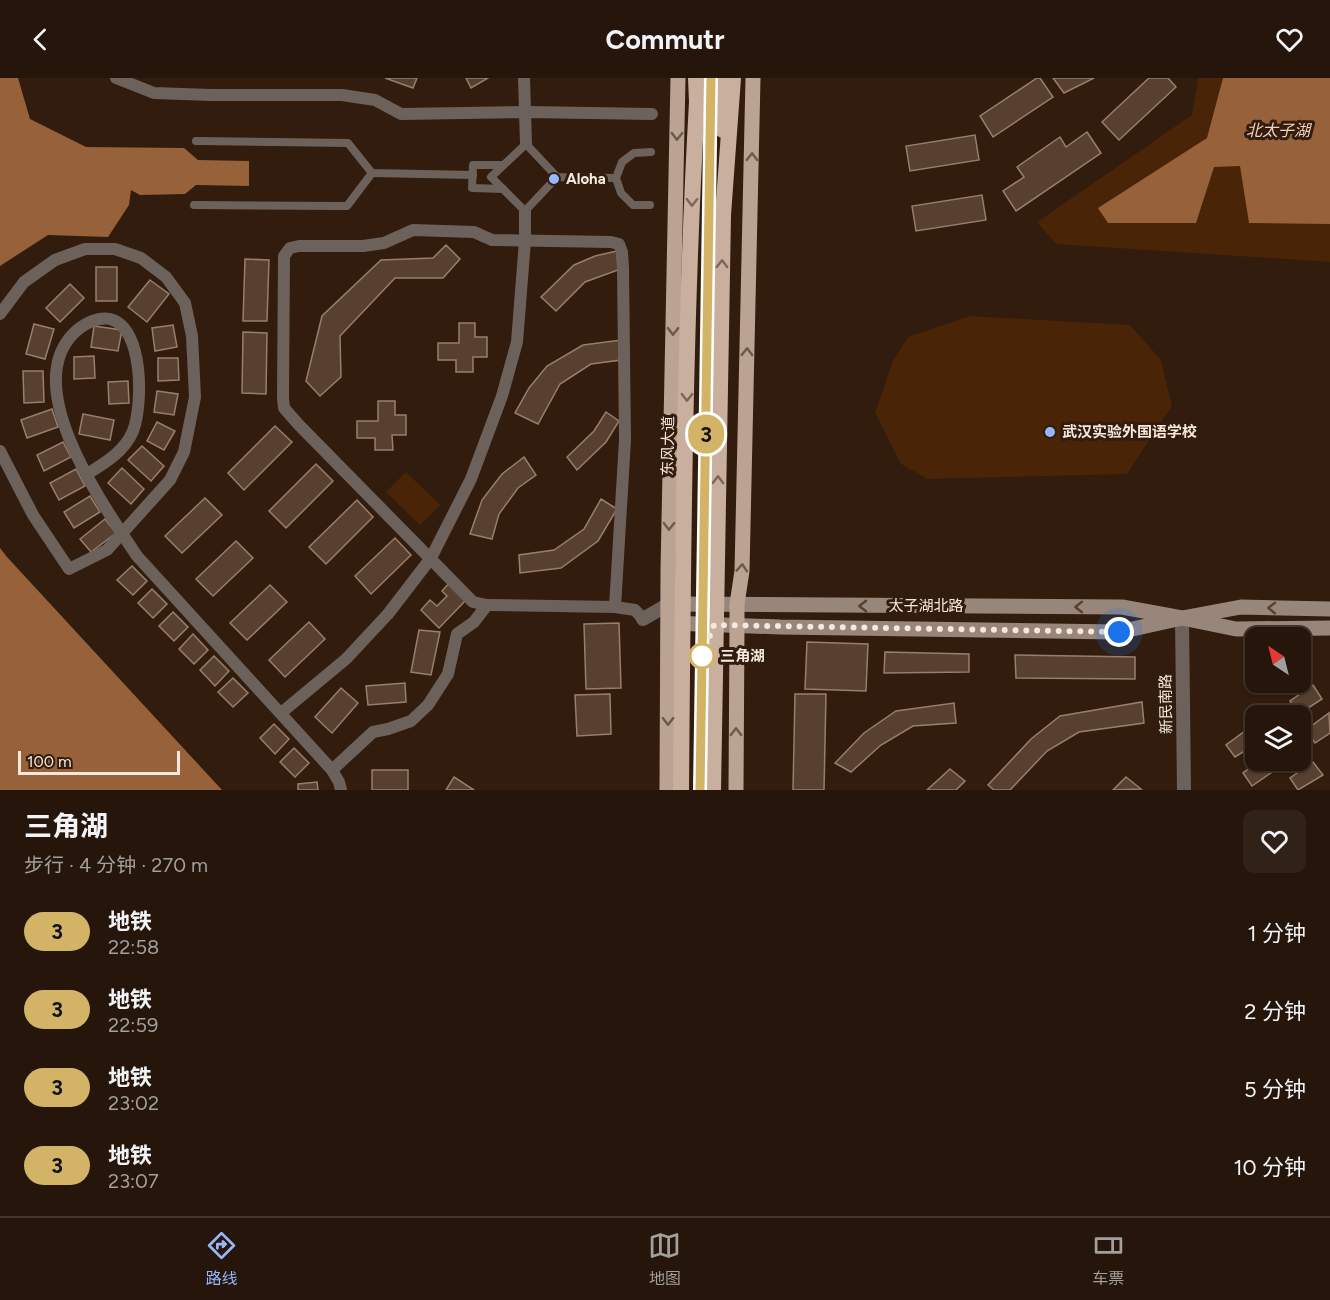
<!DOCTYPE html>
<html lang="zh">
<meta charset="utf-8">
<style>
body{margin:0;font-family:Figtree,"Noto Sans SC",sans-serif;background:#312218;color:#f1f3f6;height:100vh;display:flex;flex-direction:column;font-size:22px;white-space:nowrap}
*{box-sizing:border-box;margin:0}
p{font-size:20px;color:#a39f9c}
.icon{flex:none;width:33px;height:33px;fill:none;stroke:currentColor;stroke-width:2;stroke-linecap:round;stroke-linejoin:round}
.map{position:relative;height:712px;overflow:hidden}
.side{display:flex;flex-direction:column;background:#25150a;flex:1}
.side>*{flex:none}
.badge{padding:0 12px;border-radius:20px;font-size:21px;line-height:39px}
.needle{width:39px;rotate:325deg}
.tools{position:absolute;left:1245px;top:549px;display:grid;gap:12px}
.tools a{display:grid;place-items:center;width:66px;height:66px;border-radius:12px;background:#25150a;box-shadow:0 2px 4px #0004,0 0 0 2px #42342b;font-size:30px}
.scale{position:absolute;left:18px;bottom:15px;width:162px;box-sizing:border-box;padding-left:6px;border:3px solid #f6e8de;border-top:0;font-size:16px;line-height:21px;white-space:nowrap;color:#f6e8de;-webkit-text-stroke:4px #311c0d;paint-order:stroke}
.you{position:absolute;width:30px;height:30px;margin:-15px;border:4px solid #fff;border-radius:50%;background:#1a73e8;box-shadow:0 0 0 9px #1a73e833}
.map>.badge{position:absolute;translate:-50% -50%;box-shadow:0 0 0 3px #fff}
.round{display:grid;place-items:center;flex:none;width:63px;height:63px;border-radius:12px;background:#312218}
.overview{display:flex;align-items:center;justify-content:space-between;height:102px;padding:0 24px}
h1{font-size:28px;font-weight:700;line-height:45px}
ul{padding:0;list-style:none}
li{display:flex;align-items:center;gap:18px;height:78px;padding:0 24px}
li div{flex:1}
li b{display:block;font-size:22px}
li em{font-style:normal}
li .badge{min-width:66px;font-weight:700;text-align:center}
header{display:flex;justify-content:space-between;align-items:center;height:78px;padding:0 24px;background:#25150a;font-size:27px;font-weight:700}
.tabs{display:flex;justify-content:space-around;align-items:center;height:84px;border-top:2px solid #42342b;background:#25150a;font-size:16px;color:#a39f9c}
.tabs a{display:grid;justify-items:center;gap:3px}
.tabs .selected{color:#96b6fd}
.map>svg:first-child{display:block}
.green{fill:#492407}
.water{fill:#97613a}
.building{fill:#574030;stroke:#987e6c;stroke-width:1.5}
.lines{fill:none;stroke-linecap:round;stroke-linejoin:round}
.pedestrian{stroke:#6d625b;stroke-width:8}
.minor{stroke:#6d625b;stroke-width:12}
.tertiary{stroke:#6d625b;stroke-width:14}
.secondary{stroke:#99867b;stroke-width:15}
.primary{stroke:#baa393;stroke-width:15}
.trunk{stroke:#c9b09e;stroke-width:16}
.trunk-bridge{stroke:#c9b09e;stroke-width:16}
.oneway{stroke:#6f5949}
.oneway2{stroke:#7d6656}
.oneway3{stroke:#554134}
.line-casing{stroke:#fff;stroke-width:14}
.line{stroke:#d3b466;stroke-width:9}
.walk{stroke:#f6e8de;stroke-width:6;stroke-dasharray:0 10.8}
.poi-dot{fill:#96b6fd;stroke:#311c0d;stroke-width:2}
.stop-dot{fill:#fff;stroke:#d3b466;stroke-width:3}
.labels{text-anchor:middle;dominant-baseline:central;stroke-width:6;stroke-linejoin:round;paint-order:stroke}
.poi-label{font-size:15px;font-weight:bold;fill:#f6e8de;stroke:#311c0d;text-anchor:start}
.street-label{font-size:15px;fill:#f6e8de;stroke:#311c0d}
.stop-label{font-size:15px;font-weight:bold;fill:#f6e8de;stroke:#311c0d;text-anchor:start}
.water-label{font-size:16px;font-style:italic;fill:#f4d3bd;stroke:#311c0d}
</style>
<header><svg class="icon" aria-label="back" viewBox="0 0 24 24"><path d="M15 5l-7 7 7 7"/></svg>Commutr<svg class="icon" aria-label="heart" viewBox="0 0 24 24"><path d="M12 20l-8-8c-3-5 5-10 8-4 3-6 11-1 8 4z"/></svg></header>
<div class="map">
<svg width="1330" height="712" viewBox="0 0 1330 712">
<rect width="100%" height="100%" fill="#311c0d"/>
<g class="green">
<path d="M1198,0H1330V184L1056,166L1037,144L1192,37Z"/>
<path d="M970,238L1130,247L1161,282L1172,328L1127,396L928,401L901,386L875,335L893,283L908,259Z"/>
<path d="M406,394L440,427L420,447L386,414Z"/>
</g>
<g class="water">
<path d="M0,0H18L30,41L86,69L184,70L198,82L249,83V108L196,107L185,116L140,117L131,112L129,127L108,159L48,157L0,188Z"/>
<path d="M1223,0H1330V146L1249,145L1240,88L1214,89L1196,145H1108L1098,130L1207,60Z"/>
<path d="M0,470L7,479L222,712H0Z"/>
</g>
<g class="building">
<path d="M385,0H417L413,10Z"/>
<path d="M466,0H488L471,10Z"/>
<path d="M1037,0H1040L1053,19L993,59L980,38Z"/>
<path d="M1053,0H1094L1064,15Z"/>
<path d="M1149,0H1168L1176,9L1119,62L1102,44Z"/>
<path d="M1087,54L1101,75L1016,133L1003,113L1024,99L1017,89L1060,59L1066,69Z"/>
<path d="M975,57L979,82L910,93L906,68Z"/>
<path d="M982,117L986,142L916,153L912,128Z"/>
<path d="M446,167L460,181L443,200H395L340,258L341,299L320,318L306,303L322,238L381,182L433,180Z"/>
<path d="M617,173L618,192L585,204L556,233L541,219L574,187L595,178Z"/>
<path d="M245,181L269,182L267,243H243Z"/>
<rect x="96" y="189" width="21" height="34"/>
<path d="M150,202L169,216L147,244L128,229Z"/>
<path d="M70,206L84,220L60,244L46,230Z"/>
<path d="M459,245H475V259H487V279H473V294H456V282H438V265H459Z"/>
<path d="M34,246L54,251L45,281L26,276Z"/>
<path d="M173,247L177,269L155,273L152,250Z"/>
<path d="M94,248L122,252L118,273L91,269Z"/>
<path d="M243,254L267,255L266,316L242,315Z"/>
<path d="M621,262V282L591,286L560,306L538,346L515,335L529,310L547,288L583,267Z"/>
<path d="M94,278L95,300L74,301V279Z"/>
<path d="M158,280H178L179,302L158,303Z"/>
<path d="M23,293H43L44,324L24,325Z"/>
<path d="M128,303L129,325L109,326L108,304Z"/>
<path d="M157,313L178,316L174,337L154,334Z"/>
<path d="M378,323H395V337H406V357H392L393,372H375V360H357V343H378Z"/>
<path d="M52,331L58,349L27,360L21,342Z"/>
<path d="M606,334L619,343L606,364L577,392L567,379L594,353Z"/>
<path d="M83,336L114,342L110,362L79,356Z"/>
<path d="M157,344L175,353L164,372L147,363Z"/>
<path d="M275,348L292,364L244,412L228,395Z"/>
<path d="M63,364L71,379L44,393L37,377Z"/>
<path d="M142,368L164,388L151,403L128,382Z"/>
<path d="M524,379L536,397L518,410L499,436L492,461L470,456L482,422L502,396Z"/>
<path d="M316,386L333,403L286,450L269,433Z"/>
<path d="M122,390L144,411L131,426L108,405Z"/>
<path d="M76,391L85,408L59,422L50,405Z"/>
<path d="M90,418L100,434L74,450L64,434Z"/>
<path d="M205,420L222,437L182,475L165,458Z"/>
<path d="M601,421L617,431L598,463L561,490L520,495L519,477L554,472L584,451Z"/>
<path d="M357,422L373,439L326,486L309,469Z"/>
<path d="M105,441L116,455L91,474L80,461Z"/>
<path d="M395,460L411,477L371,516L355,498Z"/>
<path d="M236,463L253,480L213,518L196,501Z"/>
<path d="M132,488L147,503L133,517L117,502Z"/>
<path d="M450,504L467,521L439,550L421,532L430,522L437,528L447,518L442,513Z"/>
<path d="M270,507L287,524L247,562L230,545Z"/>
<path d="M152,511L167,526L153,540L138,525Z"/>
<path d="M173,534L188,549L174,563L159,548Z"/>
<path d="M309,544L325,561L285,599L269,582Z"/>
<path d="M619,545L621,610L586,611L584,546Z"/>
<path d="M419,552L440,554L431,597L411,594Z"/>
<path d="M193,556L208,572L194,586L179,571Z"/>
<path d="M807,564L868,566L866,613L805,611Z"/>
<path d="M885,574L969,576V594L884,595Z"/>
<path d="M1015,577L1135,579V601L1016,600Z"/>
<path d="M214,578L229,593L215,608L200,592Z"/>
<path d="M233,600L248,615L233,629L218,614Z"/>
<path d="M405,605L406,624L368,627L366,608Z"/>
<path d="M1313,607L1322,621L1299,636L1290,623Z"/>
<path d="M341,610L358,625L332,655L315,639Z"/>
<path d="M610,616L611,656L577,658L575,617Z"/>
<path d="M795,616H826L824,712H793Z"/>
<path d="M1142,624L1144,645L1079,654L1047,673L1010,712H994L988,707L1031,661L1060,638Z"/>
<path d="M954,625L956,645L913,648L881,667L851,694L835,685L864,655L896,633Z"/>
<path d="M1329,635L1330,655L1315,665L1306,652Z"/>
<path d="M274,646L289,661L275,676L260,660Z"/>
<path d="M1249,650L1256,659V666L1235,679L1226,667Z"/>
<path d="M294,670L309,685L295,699L280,684Z"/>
<path d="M1260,682H1268L1275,692L1252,708L1243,695Z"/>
<path d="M1313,684L1323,697L1298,712L1290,700Z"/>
<path d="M950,691L965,703L956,712H927Z"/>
<rect x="372" y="692" width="36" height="20"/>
<path d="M454,699L474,712H446Z"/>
<path d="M1126,699L1141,711L1113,712Z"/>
<path d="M317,704L318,712H298V706Z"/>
</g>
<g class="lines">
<g class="pedestrian">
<path d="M196,63L348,65L372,95L473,97"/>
<path d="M557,99L525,133L491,99L526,66L557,99L616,100"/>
<path d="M503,111L472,110L473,87H503"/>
<path d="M194,127L347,128L372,95"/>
<path d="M650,127H633L621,115L616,100L622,84L634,75L651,74"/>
</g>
<g class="minor">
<path d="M116,0L154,15L211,17H342L375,22L401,36L527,34L652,36"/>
<path d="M524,0L526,66"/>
<path d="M0,236L24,204L55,182L85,171H115L141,180L166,199L185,225L192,258L195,319L184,374L170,402L107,472L69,491L33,437L0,373"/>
<path d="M87,396C105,385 125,373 133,353C143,327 144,249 110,241C97,238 82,247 73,256C20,311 104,428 137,478L332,692L339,704L341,712"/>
<path d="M615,529L625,362L623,190L622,174L619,166L611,164L492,162L474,154L413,152L384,165L363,168H299L290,170L284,178L283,320L284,330L299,347L473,524L487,527L615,529L635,532L643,541"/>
<path d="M281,635L346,581L388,536L431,480L471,401L502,318L517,264L525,163V133"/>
<path d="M332,692L373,654L388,651L411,643L428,627L448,596L457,556L474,544L487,527"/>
</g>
<g class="tertiary">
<path d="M1182,540L1184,712"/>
<path d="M643,541L669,526"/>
</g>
<g class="secondary">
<path d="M672,526L1122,529L1182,540L1241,529L1330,531"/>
<path d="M672,545L780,549L1119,554L1182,540L1236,551L1330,550"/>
</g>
<g class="primary">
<path d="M667,712L668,492L678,0"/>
<path d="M736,712L737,548V526L742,493L753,0"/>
</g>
<g class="trunk">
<path d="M696,0L697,24"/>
<path d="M723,0V52"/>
</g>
<g class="trunk-bridge">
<path d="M681,712C683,483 684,253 697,24"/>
<path d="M713,712L723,137L733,0"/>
</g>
</g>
<defs><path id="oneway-chevron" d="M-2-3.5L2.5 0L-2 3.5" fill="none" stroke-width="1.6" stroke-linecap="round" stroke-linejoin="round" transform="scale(1.5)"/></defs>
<g class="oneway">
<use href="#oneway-chevron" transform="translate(677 58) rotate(91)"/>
<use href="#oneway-chevron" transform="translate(752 79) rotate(-89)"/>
<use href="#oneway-chevron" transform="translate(673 253) rotate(91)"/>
<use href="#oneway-chevron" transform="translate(747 274) rotate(-89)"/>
<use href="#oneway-chevron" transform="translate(669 448) rotate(91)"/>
<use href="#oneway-chevron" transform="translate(742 490) rotate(-86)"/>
<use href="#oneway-chevron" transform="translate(668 643) rotate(91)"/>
<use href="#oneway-chevron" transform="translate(736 654) rotate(-90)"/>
</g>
<g class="oneway2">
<use href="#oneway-chevron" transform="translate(692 124) rotate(91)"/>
<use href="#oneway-chevron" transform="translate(722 186) rotate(-89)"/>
<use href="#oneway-chevron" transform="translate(687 319) rotate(91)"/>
<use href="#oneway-chevron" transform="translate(718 402) rotate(-89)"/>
</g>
<g class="oneway3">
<use href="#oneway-chevron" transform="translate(863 528) rotate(-180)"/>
<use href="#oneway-chevron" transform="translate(1079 529) rotate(-180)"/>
<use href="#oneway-chevron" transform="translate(1272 530) rotate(-179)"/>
</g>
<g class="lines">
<g class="line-casing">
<path id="line" d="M700,712L711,0"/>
</g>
<use href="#line" class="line"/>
<path class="walk" d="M702,578L714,547L1119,554"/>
</g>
<g class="poi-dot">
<circle cx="554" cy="101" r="6"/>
<circle cx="1050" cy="354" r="6"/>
</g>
<circle class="stop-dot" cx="702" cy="578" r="12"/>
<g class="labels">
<g class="poi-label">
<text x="566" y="101">Aloha</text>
<text x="1062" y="354">武汉实验外国语学校</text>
</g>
<g class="street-label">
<text transform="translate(668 368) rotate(-89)">东风大道</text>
<text x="926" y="528">太子湖北路</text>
<text transform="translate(1166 626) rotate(-91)">新民南路</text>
</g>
<g class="stop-label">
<text x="720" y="578">三角湖</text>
</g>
<g class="water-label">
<text x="1278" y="52">北太子湖</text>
</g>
</g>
</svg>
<div class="tools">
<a><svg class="needle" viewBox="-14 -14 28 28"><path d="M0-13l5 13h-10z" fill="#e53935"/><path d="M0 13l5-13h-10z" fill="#a39f9c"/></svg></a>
<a><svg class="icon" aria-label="layers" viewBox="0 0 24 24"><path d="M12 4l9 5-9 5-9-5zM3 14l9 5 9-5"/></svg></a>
</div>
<div class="scale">100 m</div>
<div class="you" style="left:1119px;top:554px"></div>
<b class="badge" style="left:706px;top:356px;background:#d3b466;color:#111">3</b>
</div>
<section class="side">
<div class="overview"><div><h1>三角湖</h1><p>步行 · 4 分钟 · 270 m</p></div><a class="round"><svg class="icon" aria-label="heart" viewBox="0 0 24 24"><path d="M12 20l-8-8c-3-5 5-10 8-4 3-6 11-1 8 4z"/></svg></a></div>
<ul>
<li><span class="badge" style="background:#d3b466;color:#111">3</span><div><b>地铁</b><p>22:58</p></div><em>1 分钟</em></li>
<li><span class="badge" style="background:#d3b466;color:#111">3</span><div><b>地铁</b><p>22:59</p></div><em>2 分钟</em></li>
<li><span class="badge" style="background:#d3b466;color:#111">3</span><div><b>地铁</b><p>23:02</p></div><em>5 分钟</em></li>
<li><span class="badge" style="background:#d3b466;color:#111">3</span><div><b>地铁</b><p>23:07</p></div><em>10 分钟</em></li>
</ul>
</section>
<nav class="tabs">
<a class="selected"><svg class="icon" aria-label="directions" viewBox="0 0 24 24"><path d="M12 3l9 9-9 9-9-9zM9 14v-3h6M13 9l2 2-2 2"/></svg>路线</a>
<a><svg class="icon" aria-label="map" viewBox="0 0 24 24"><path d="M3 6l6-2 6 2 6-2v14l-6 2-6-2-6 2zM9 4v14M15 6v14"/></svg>地图</a>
<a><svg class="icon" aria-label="tickets" viewBox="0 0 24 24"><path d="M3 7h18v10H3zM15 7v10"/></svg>车票</a>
</nav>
